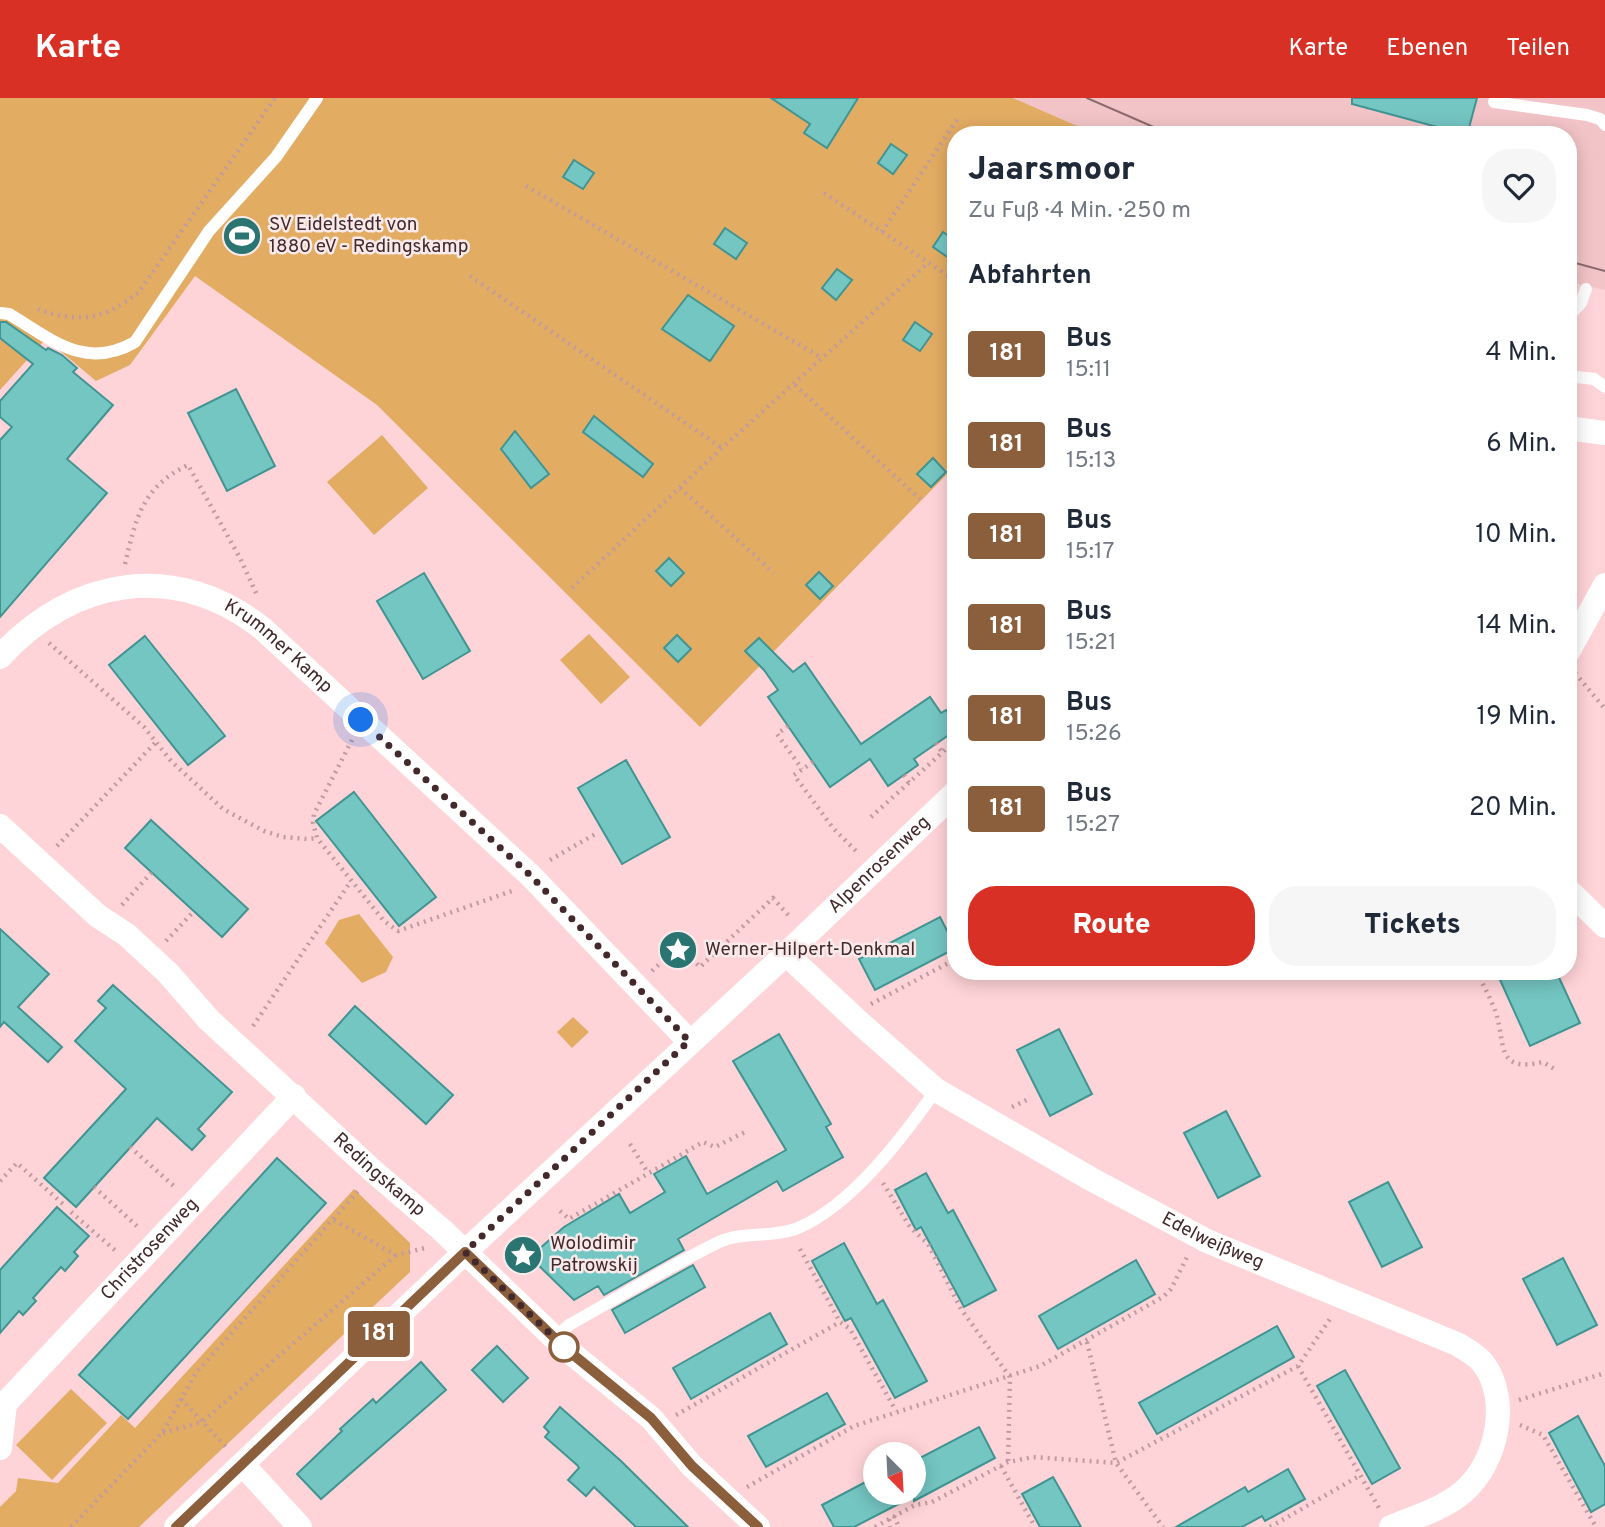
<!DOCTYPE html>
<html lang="de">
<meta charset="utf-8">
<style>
body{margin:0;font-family:Overpass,sans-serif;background:#f6f6f7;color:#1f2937;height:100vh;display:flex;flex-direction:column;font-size:26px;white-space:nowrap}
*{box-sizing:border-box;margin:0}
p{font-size:23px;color:#747a83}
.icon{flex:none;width:38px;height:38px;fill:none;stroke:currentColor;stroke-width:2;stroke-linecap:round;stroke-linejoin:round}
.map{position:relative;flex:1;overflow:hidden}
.side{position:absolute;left:947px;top:28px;width:630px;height:854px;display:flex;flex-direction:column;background:#fff;border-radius:28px;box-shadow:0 4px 18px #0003}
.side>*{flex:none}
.badge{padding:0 14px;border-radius:5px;font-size:24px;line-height:46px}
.needle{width:46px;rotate:156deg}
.fabs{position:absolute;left:863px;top:1344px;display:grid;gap:14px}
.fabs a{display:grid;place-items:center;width:63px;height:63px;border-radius:50%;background:#fff;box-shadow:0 4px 18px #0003;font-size:35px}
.you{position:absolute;width:35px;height:35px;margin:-18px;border:5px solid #fff;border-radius:50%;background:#1a73e8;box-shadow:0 0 0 10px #1a73e833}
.map>.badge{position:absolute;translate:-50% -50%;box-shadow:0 0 0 4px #fff}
h2{padding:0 21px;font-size:26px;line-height:63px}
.round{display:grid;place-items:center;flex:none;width:74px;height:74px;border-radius:28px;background:#f6f6f7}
.overview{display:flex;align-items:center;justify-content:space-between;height:119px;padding:0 21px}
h1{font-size:33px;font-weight:800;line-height:52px}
.action{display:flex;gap:14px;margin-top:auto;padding:14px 21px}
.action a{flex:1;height:80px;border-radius:28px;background:#d93025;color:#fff;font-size:28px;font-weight:800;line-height:80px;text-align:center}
.action a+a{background:#f6f6f7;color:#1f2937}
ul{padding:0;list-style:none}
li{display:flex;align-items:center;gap:21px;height:91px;padding:0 21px}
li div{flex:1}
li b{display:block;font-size:26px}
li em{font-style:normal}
li .badge{min-width:77px;font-weight:700;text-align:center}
header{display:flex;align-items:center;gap:42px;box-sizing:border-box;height:98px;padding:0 35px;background:#d93025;color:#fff}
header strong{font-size:33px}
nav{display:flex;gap:38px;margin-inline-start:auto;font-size:24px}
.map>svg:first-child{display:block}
.built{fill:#f2c4c7}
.green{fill:#e3ac63}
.building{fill:#74c6c3;stroke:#409492;stroke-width:2}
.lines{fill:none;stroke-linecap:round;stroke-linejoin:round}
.path{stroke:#c19b9f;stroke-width:4.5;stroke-dasharray:2 5;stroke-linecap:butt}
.lane{stroke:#fff;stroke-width:12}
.street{stroke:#fff;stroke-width:24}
.tram{stroke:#8c6b6e;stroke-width:2}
.line-casing{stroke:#fff;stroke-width:16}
.line{stroke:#8b5e3c;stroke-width:10}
.walk{stroke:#44292c;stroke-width:7;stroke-dasharray:0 12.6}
.stop-dot{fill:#fff;stroke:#8b5e3c;stroke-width:3.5}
.labels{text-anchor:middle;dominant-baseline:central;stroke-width:5;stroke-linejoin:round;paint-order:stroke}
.poi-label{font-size:19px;fill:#44292c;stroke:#f8eaeb;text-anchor:start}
.street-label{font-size:19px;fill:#44292c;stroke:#f8eaeb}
</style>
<header>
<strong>Karte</strong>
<nav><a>Karte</a><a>Ebenen</a><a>Teilen</a></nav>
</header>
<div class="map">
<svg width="1605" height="1429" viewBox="0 0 1605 1429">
<rect width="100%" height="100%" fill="#ffd4d8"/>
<path class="built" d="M1013,0H1605V192L1568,184V37H1098Z"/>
<g class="green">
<path d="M0,0H1013L1098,37H956L955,368L700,629L377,307L195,178L130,267L96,283L46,241L0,292Z"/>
<path d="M382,337L428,390L374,437L327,384Z"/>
<path d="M589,536L630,579L601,606L560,562Z"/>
<path d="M359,816L393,859L386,874L362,885L325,845L339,822Z"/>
<path d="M573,919L589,934L572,950L557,934Z"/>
<path d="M354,1091L410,1145V1174L139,1429H0V1409L16,1393L18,1380L58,1385L121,1317L135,1330Z"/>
<path d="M71,1291L107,1325L52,1382L16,1347Z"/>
</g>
<g class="building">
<path d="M771,0H858L827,50L804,35L810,26Z"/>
<path d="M1352,0H1477L1467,37L1352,6Z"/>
<path d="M891,46L907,57L893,76L878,65Z"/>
<path d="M574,62L594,75L583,91L563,79Z"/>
<path d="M725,130L747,145L736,161L714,146Z"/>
<path d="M943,134L956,143V165L933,149Z"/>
<path d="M837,171L852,182L836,202L822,190Z"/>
<path d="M688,197L734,228L710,263L662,231Z"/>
<path d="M0,224H6L46,252L48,250L62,257L77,270L73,274L113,307L67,361L107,395L0,519V342L12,329L0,319V303L33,266L0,240Z"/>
<path d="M915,224L932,236L920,253L903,242Z"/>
<path d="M236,291L275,368L227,393L188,315Z"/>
<path d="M594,318L653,366L643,379L583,334Z"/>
<path d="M515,333L549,376L531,390L501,351Z"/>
<path d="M933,360L946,374L931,389L917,376Z"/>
<path d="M669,460L684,475L671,488L656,473Z"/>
<path d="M819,474L833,488L820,501L806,487Z"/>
<path d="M424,475L470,553L423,581L377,503Z"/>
<path d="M677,537L691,551L678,564L664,550Z"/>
<path d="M145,538L225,638L188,667L109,567Z"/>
<path d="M759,540L793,574L805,565L861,646L930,599L941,615L946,612L956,626V632L914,661L918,667L888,688L870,661L830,689L768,599L778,592L764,572L745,553Z"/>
<path d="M626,662L670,739L622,766L578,690Z"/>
<path d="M354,694L436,799L399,828L316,723Z"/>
<path d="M151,722L248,811L222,839L125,750Z"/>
<path d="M940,819L956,850L875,892L859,861Z"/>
<path d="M0,831L49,876L18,909L62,949L48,964L4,924L0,929Z"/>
<path d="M1496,873H1556L1580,925L1530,948Z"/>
<path d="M113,887L232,994L198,1031L205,1038L192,1052L157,1020L76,1109L44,1080L126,991L75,943L106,910L98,903Z"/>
<path d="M355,908L453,997L426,1026L329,937Z"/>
<path d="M1059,931L1092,996L1050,1018L1017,952Z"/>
<path d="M779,936L831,1026L826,1029L843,1059L783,1093L777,1083L678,1141L684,1152L604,1197L598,1188L574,1202L530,1159L564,1129L619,1096L630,1115L665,1094L654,1076L686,1058L707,1096L786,1052L733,963Z"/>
<path d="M1226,1013L1260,1078L1218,1100L1184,1035Z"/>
<path d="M277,1060L326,1105L128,1321L79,1277Z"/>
<path d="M926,1075L948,1115L953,1112L996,1192L964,1209L921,1129L916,1132L895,1092Z"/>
<path d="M1388,1084L1422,1149L1382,1169L1349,1104Z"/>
<path d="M57,1109L89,1138L74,1154L78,1158L65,1173L61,1169L33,1200L36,1203L23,1217L19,1213L0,1235V1172Z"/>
<path d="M844,1145L877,1206L883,1202L927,1283L895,1300L851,1220L845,1223L812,1163Z"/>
<path d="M1563,1160L1597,1227L1557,1247L1523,1181Z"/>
<path d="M1136,1162L1155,1196L1058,1251L1039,1218Z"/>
<path d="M693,1167L705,1189L625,1235L612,1212Z"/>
<path d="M770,1215L787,1246L691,1301L673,1270Z"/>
<path d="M1277,1228L1294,1259L1157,1336L1139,1305Z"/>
<path d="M497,1248L528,1280L503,1304L472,1272Z"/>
<path d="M421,1264L446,1292L321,1401L297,1376L342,1333L340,1331L373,1301L376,1305Z"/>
<path d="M1345,1272L1400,1370L1372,1386L1317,1288Z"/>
<path d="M827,1295L845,1326L766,1369L748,1338Z"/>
<path d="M560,1309L621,1363L688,1429H636L594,1389L586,1398L568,1382L579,1370L577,1367L545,1339L549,1334L544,1329Z"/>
<path d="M1578,1318L1605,1368V1406L1591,1414L1549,1335Z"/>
<path d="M979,1329L995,1360L914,1403V1398L854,1429H834L822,1407L875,1379V1395H914V1363Z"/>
<path d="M1288,1371L1305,1401L1265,1423L1262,1418L1242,1429H1176L1245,1389L1248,1394Z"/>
<path d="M1053,1379L1065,1400L1081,1429H1040L1022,1396Z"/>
</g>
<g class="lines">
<g class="path">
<path d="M526,88L822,260"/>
<path d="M824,95L956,183"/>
<path d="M882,134L958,20"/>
<path d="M470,178L722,350"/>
<path d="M38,211C58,219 84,223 104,215C116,211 128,202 138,195L275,0"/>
<path d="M795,287L920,401"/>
<path d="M680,390L774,475"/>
<path d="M125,466C136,420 142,389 188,367L240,460L257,497"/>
<path d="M572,490L722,350L928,165"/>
<path d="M49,545L144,629L171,663L223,711L264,733L283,739L308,741L317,740"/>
<path d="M1575,575L1605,611"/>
<path d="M788,628L777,636L802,671"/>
<path d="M352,642L314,716L313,725L317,740L384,823L398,833L512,793"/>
<path d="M936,645L942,654"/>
<path d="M813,664L794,677L833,730L858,755"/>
<path d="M904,677L909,685"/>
<path d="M871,719L956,642"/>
<path d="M57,748L156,644"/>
<path d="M550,762L597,735"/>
<path d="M122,807L152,774"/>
<path d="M166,843L194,813"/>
<path d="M652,873L679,847L700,869L773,800L790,819"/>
<path d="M1477,873C1483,887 1491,901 1496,915C1506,946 1495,975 1543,964L1556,972"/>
<path d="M871,906L956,861"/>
<path d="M253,928L351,783"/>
<path d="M1012,1009L1031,1000"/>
<path d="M630,1046L648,1075"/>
<path d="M130,1049L176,1090"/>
<path d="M0,1083L17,1065L64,1107"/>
<path d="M883,1085L910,1129L928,1146L961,1211L1010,1279L1008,1364"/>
<path d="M94,1089L139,1130"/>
<path d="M560,1113L569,1121L703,1044L715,1049L747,1033"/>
<path d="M71,1114L117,1154"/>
<path d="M334,1122L396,1157L425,1150"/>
<path d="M800,1151L840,1224L850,1231L896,1313"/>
<path d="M1087,1244L1116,1365L1163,1429"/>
<path d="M1298,1268L1379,1410"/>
<path d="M181,1301L226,1349"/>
<path d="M1519,1302L1605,1275"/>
<path d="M676,1317L840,1224"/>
<path d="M1520,1327L1543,1337L1596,1429"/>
<path d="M163,1335L202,1324L396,1157"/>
<path d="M1001,1368L1035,1429"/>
<path d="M747,1389L854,1328L1040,1268L1163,1199L1171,1191L1188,1157"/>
<path d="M894,1418L899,1429"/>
<path d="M889,1421L890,1429"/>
<path d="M71,1429L162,1335L196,1275L359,1092"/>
<path d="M875,1429L915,1407L932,1404L1008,1364L1033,1359L1116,1365L1298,1268L1332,1218"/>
<path d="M1270,1429L1361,1377"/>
</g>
<g class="lane">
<path d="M1494,4L1587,17L1600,21L1605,27"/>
<path d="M0,215L9,216C51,241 85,273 135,244L209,133L276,59L317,0"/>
<path d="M1568,219L1581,205L1586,191"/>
<path d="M1568,278L1594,281L1605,289"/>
<path d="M555,1240L569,1227C619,1199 668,1169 719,1144C743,1133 774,1140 798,1130C852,1107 903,1039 936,992"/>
</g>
<g class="street">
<path d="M1568,330L1605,335"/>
<path d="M1568,554L1605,487"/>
<path id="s1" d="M0,559C72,479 177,462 263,531L531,778L689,943"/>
<path id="s2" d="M0,728L98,818L127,837L168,875L209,922L373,1073L442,1132L565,1250L651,1320L692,1368L758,1429"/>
<path d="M1568,792L1605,828"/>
<path id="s3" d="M786,856L861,926L936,992L1091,1081L1207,1143L1457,1246C1466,1251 1476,1257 1483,1265C1511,1302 1497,1365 1463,1394C1443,1411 1415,1419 1391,1429"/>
<path id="s4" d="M0,1311L294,998"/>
<path d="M0,1350L5,1306"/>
<path d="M243,1367L300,1429"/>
<path id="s5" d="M176,1429L481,1139L786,856L956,694"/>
</g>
<g class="tram">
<path d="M1087,0L1172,37"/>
<path d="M1568,163L1605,173"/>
</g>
</g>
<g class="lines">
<g class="line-casing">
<path id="line" d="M176,1429L465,1154L565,1250L651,1320L692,1368L758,1429"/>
</g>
<use href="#line" class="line"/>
<path class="walk" d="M361,622L531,778L689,943L465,1154L564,1249"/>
</g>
<defs>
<g id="stadium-disc" transform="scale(2.0125)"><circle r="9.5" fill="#2a7472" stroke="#f8eaeb"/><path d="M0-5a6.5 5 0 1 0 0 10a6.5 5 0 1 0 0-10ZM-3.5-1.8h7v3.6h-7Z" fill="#fff"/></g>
<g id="sight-disc" transform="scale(2.0125)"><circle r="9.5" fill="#2a7472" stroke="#f8eaeb"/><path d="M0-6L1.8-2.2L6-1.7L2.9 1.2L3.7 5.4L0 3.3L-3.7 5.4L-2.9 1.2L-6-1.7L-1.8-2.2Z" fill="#fff"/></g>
</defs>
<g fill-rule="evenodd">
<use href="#stadium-disc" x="242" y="138"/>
<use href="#sight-disc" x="678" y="852"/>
<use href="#sight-disc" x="523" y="1157"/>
</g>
<circle class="stop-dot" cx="564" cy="1249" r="14"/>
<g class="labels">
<g class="poi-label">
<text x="269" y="127">SV Eidelstedt von<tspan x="269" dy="22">1880 eV - Redingskamp</tspan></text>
<text x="705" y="852">Werner-Hilpert-Denkmal</text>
<text x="550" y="1146">Wolodimir<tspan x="550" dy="22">Patrowskij</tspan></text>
</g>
<g class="street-label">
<text stroke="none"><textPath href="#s1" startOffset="317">Krummer Kamp</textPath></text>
<text stroke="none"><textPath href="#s5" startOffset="966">Alpenrosenweg</textPath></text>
<text stroke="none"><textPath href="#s2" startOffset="516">Redingskamp</textPath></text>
<text stroke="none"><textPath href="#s3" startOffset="518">Edelweißweg</textPath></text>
<text stroke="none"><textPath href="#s4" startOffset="219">Christrosenweg</textPath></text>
</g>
</g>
</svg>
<div class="fabs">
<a><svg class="needle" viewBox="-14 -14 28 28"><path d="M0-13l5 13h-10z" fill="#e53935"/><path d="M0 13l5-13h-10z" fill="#747a83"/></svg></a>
</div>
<div class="you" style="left:361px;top:622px"></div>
<b class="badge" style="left:379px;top:1236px;background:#8b5e3c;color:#fff">181</b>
<section class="side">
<div class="overview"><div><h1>Jaarsmoor</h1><p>Zu Fuß · 4 Min. · 250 m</p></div><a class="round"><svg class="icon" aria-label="heart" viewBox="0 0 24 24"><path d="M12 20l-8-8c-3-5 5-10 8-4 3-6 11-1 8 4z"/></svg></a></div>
<h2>Abfahrten</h2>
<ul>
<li><span class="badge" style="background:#8b5e3c;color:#fff">181</span><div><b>Bus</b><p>15:11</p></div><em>4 Min.</em></li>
<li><span class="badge" style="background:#8b5e3c;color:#fff">181</span><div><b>Bus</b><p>15:13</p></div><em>6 Min.</em></li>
<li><span class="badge" style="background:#8b5e3c;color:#fff">181</span><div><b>Bus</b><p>15:17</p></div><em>10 Min.</em></li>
<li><span class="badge" style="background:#8b5e3c;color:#fff">181</span><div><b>Bus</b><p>15:21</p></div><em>14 Min.</em></li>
<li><span class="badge" style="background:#8b5e3c;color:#fff">181</span><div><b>Bus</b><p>15:26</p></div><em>19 Min.</em></li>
<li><span class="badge" style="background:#8b5e3c;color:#fff">181</span><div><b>Bus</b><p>15:27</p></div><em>20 Min.</em></li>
</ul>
<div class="action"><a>Route</a><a>Tickets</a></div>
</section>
</div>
